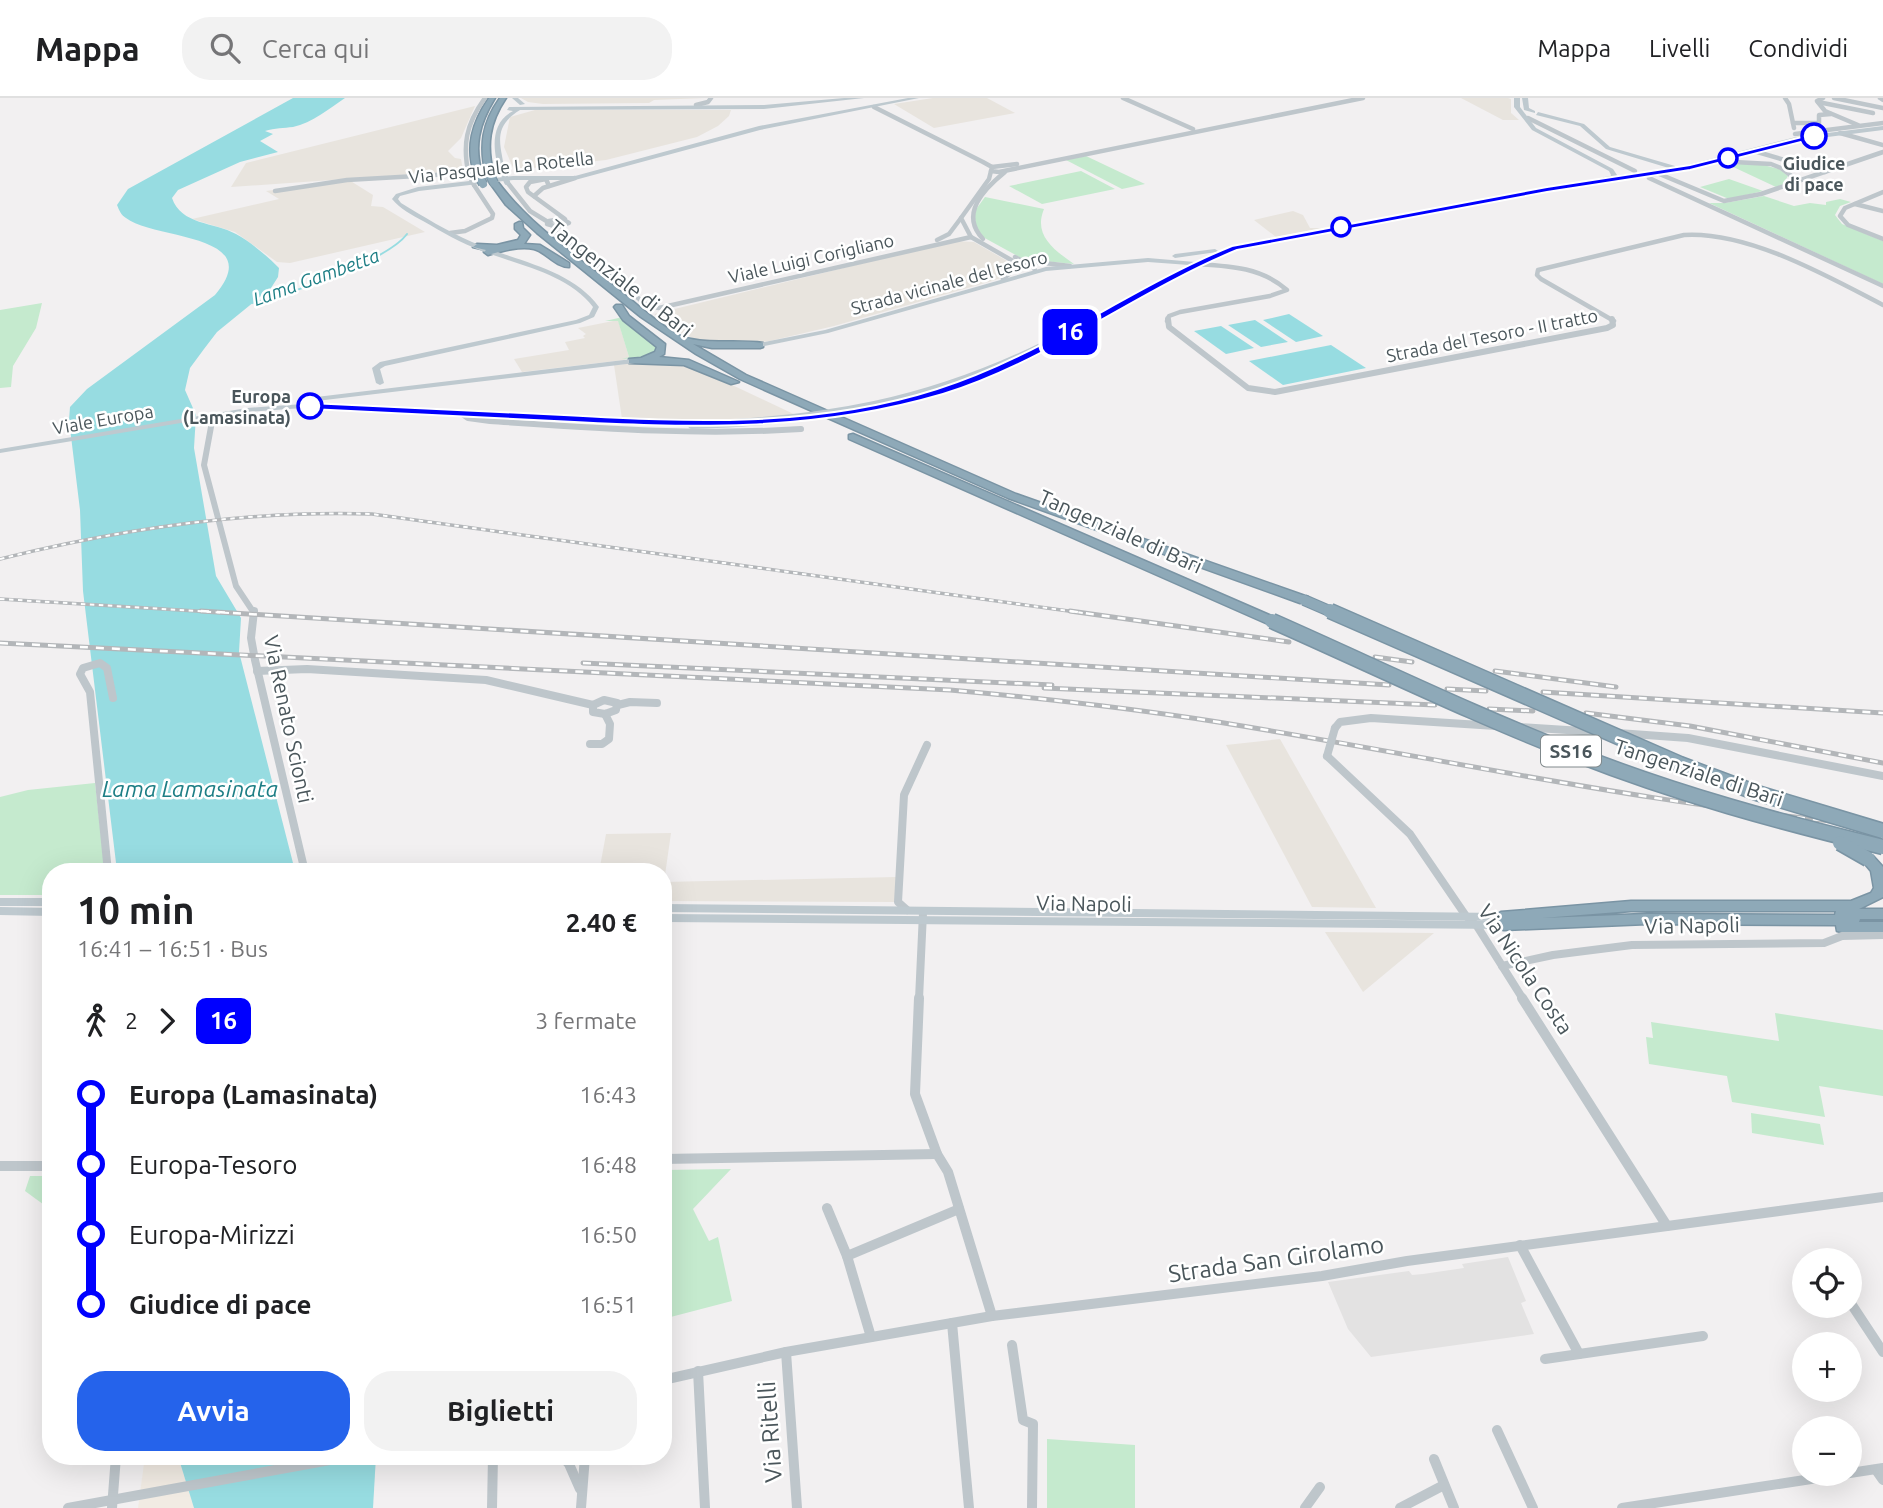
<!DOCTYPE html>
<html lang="it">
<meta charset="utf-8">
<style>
body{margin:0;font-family:Ubuntu,sans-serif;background:#f2f2f2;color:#202124;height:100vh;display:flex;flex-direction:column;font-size:26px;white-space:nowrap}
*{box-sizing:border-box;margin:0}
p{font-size:23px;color:#757577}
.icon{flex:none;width:38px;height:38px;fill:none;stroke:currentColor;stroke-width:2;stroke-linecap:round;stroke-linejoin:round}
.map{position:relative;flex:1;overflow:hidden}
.details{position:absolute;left:42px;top:765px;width:630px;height:602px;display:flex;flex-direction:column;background:#fff;border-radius:28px;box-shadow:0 7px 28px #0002}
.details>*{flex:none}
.badge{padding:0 14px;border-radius:10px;font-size:24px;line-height:46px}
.buttons{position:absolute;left:1792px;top:1150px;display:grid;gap:14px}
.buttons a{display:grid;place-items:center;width:70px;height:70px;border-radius:50%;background:#fff;box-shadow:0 7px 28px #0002;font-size:35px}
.map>.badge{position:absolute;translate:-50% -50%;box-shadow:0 0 0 4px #fff}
.legs{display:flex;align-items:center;gap:10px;height:77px;padding:0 35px;font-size:23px}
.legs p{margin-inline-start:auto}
.head{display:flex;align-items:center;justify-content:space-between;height:119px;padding:0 35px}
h1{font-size:38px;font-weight:600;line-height:52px}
.primary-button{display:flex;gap:14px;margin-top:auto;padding:14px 35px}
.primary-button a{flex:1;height:80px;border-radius:28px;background:#2563eb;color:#fff;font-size:28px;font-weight:600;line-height:80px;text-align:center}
.primary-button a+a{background:#f2f2f2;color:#202124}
ul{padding:0 35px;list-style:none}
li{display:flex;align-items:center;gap:24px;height:70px;font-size:26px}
li i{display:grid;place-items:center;width:10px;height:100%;margin:0 9px;background:currentColor}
li i::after{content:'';width:18px;height:18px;margin:-9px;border:5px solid;border-radius:50%;background:#fff}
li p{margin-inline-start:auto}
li:first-child i{background:linear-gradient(#0000 50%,currentColor 0)}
li:last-child i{background:linear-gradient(currentColor 50%,#0000 0)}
header{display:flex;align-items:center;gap:42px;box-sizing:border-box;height:98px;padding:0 35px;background:#fff;border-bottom:2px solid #e0e0e0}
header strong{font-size:33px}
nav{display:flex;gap:38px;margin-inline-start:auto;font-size:24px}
.search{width:490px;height:63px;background:#f2f2f2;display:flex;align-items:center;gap:18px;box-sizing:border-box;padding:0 24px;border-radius:28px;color:#757577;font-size:26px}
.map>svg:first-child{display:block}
.commercial{fill:#e8e4de}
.education{fill:#e3e2e2}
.green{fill:#c5eace}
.sand{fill:#f1ebe3}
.water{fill:#97dce1}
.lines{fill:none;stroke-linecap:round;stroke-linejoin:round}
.stream{stroke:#97dce1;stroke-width:2}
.highway-casing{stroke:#7a94a4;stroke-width:3}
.street-far3{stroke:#bec6cb;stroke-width:4.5}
.street-far2{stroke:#bec6cb;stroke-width:6}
.street-far1{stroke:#bec6cb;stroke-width:8}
.street{stroke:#bec6cb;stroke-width:10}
.secondary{fill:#bec9cf;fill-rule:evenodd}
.highway{fill:#8ea9b8;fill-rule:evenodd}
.rail-far1-casing{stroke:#b3b6b9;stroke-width:3.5}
.rail-casing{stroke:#b3b6b9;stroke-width:5}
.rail-far1{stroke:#fff;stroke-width:2;stroke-dasharray:4.5;stroke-linecap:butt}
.rail{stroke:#fff;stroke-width:2.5;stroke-dasharray:8;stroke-linecap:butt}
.highway-bridge-far2-casing{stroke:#7a94a4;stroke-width:10;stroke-linecap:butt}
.highway-bridge-far1-casing{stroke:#7a94a4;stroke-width:12;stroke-linecap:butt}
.highway-bridge-casing{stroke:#7a94a4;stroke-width:17;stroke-linecap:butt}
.street-bridge-far1{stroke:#bec6cb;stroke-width:4.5}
.street-bridge{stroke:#bec6cb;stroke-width:8}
.secondary-bridge-far1{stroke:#bec9cf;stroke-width:6}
.secondary-bridge{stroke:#bec9cf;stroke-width:8}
.highway-bridge-far2{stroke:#8ea9b8;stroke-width:8}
.highway-bridge-far1{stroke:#8ea9b8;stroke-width:10}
.highway-bridge{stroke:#8ea9b8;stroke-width:14}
.line-1{fill:#00f;stroke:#fff;stroke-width:2}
.stop-1-dot{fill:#fff;stroke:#00f;stroke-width:3.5}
.labels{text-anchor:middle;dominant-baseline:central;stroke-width:5;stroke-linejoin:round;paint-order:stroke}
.far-stop-label{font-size:18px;font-weight:bold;fill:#4a565b;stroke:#fff}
.far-street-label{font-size:18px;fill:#4a565b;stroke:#fff}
.far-water-label{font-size:19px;font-style:italic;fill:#1d7e85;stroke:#fff}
.shield{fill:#fff;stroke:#80898c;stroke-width:2}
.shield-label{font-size:19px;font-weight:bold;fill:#4a565b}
.street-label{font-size:21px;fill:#4a565b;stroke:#fff}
.water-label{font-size:23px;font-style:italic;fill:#1d7e85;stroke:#fff}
.near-street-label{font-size:24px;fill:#4a565b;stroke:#fff}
</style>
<header>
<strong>Mappa</strong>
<div class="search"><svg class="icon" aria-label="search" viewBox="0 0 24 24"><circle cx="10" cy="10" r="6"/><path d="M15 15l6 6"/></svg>Cerca qui</div>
<nav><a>Mappa</a><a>Livelli</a><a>Condividi</a></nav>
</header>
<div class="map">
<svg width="1883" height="1410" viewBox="0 0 1883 1410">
<rect width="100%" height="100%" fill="#f2f0f1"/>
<g class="commercial">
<path d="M521,0H705L654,2L649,5L543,6L528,4Z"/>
<path d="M933,0H987L1015,15L934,30L894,6Z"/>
<path d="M1461,0H1508L1511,1V15L1519,22H1503Z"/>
<path d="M475,8L461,40L448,53L455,60L461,61L463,72L460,73L231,89L246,65Z"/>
<path d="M535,12H731L729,18L718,28L697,39L606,62L514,72L504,49L510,19Z"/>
<path d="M349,82L373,97L371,108L383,109L425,134L290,165L277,164L235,134L192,121L279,101L266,93Z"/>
<path d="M1293,113L1303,117L1310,130H1323L1276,139L1254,122Z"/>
<path d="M955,143L974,144L1016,168L1006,178L992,183L834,228L770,243L748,245L700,243L681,235L654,216Z"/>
<path d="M618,222L629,259L624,262L522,274L514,261L569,252L565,244L585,240L583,238L586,236L578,230Z"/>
<path d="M659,263H674L696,270L800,319L707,324L622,321L614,267Z"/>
<path d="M1280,641L1376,810L1312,809L1226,647Z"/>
<path d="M671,735L664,784L896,779L895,804L663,803V774H599L606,736Z"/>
<path d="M1325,834L1434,835L1363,894Z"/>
</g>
<path class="education" d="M1508,1159L1526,1203L1521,1205L1534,1236L1371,1259L1348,1231L1328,1184L1409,1173L1412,1177L1423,1176L1464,1170L1462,1166Z"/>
<g class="green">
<path d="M1086,58L1145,86L1122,91L1066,62Z"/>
<path d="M1755,65L1779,71L1788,78L1784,84L1787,85L1776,89L1729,67Z"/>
<path d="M1081,73L1115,91L1042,106L1009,88Z"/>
<path d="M1729,81L1763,93L1729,101L1700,89Z"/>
<path d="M1764,98L1794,108L1810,105L1826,107V104L1840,101L1851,104L1840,108L1835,117L1842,126L1883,143V186L1709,105H1725Z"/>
<path d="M985,99L1044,111C1033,137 1054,152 1074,166L1023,161L981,138L977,134L974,114Z"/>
<path d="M42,205L36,230L13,268L11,289L0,290V212Z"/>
<path d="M623,219L659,246V252L647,259L622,261L629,259L618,223H605Z"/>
<path d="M95,685L105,773L51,774V797H0V699L28,692Z"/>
<path d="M1775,915L1883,932V998L1819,988L1825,1019L1732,1004L1727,978L1649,966L1646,939L1653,940L1651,924L1779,943Z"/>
<path d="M1751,1015L1820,1026L1824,1047L1752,1035Z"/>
<path d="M731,1071L693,1111L709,1143L718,1139L732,1203L663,1221V1072Z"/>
<path d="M30,1078H51V1112L25,1093Z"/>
<path d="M1047,1341L1135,1347V1410H1047Z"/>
</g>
<path class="sand" d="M145,1358H178L194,1410H138Z"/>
<g class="water">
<path d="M293,0H345C330,10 312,25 293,29C284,30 275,30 265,33L273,36L260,43L278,54L240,64L178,92L172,100C181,127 214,124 236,136C252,145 266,157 279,170L278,179L271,190L217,234L204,251L190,270L185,292L196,317L194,350L216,478L241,520L239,554L293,765L290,773H117L83,493L80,412L69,322L70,309L87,291L215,197C268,135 154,142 126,120C121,117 119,112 117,107L128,91Z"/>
<path d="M1289,216L1323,238L1296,244L1263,222Z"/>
<path d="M1255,222L1288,244L1261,249L1228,227Z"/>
<path d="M1221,228L1254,250L1226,256L1194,233Z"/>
<path d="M1331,247L1366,270L1283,287L1249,263Z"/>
<path d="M178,1358H376L373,1410H194Z"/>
</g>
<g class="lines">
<path class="stream" d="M252,205C287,197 387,163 407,136"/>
<g class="highway-casing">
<g id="highway">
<path d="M489,0H495C479,26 473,49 483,78L479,80L475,78C465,49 472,25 489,0Z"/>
<path d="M500,0H506C489,25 486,48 494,77L490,79L486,77C479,48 482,25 500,0Z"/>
<path d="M491,83H497C531,129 582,162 626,198C639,208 668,234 683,239C709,247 737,241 763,245V249L760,250H712L693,246L746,277L1016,396L1308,499L1310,502L1308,505H1300L1008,400L740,281L696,256L641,219L537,135L506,107L490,85Z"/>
<path d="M519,124H522L523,130L530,137L524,146L540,147L569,165V169C555,169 546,154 534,151C519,148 502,153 488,157L484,154L486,152L473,149L477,146L497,147L518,142L521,137L515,131V126Z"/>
<path d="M616,207H622L629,218L665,246L664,256L659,259L689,262L739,284L731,286L684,267L629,265V261L641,260L655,254L657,249L623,222L614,209Z"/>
<path d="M853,336L1276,520L1278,523L1276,526H1268L849,341V337Z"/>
<path d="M1868,756L1873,758L1883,769V799L1859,811H1883V821H1860L1859,824H1883V834H1842L1837,833L1836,827L1647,826L1504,832L1499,831L1496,827L1499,823L1493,819L1501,814L1631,803H1851L1871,795L1874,790L1871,773L1861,761ZM1631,813H1836L1835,817L1647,816L1542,820Z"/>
</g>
</g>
<g class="street-far3">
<path d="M1123,0L1193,31"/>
<path d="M1785,0L1789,6L1794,30"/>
<path d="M1823,0L1817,3L1825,13L1858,27"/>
<path d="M1834,0L1883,10"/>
<path d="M1880,0L1883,2"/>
<path d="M1818,4L1873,15"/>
<path d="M696,7L708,4L711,0"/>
<path d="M874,9L983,64L992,69L991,73L999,74L1363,0"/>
<path d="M1528,20L1635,73"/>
<path d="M1793,25H1819V17L1831,16"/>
<path d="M1840,35L1883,47"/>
<path d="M1795,36L1883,25"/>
<path d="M1754,53L1825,74"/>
<path d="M1716,63L1771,66L1781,70L1798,83L1883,54"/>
<path d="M992,69L1017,66"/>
<path d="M991,73L989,81L961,120L971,139L1020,167L1003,181"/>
<path d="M1657,75L1724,103L1761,96L1799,83"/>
<path d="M469,78C462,47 466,26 485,0"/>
<path d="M1649,80L1883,188"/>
<path d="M507,84L530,113L548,124"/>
<path d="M549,88L546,81L530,84L526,89L528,94L565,121"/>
<path d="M275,93L347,82L469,75"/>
<path d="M1883,94L1845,110L1840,118L1848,127L1883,141"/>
<path d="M534,98L543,90L575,80"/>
<path d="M1855,106L1883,113"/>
<path d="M562,121L569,125L558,129L547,126L549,123Z"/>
<path d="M554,129L555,134L648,208L659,210L971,139"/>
<path d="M450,135L465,133L492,120L493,116L474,87"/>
<path d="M983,141C959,116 984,91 1005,74"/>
<path d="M937,142L949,136L961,120"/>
<path d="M1015,159L1034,169L1035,173"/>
<path d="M1027,163L1070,168"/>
<path d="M1167,223L1169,218L1180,214L1270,198L1287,192C1261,169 1229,168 1196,166"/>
<path d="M1614,223L1541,181L1537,177L1538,172L1684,137C1748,133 1827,178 1883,207"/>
</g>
<g class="street-far2">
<path d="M1168,221L1169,229L1248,290L1275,294L1607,230L1613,227L1612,221"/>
<path d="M461,315L468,320L490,323C594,330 697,338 801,331"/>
<path d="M213,318L204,367L236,488L254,515"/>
</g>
<g class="street-far1">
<path d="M254,513L251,540L255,562L305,774"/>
<path d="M257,573L307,571L486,582L593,607"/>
<path d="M604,602L617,605L616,612L605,616L593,614V607Z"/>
<path d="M618,607L630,604L657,605"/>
<path d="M1520,629L1598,634"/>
<path d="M1335,630L1340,624L1371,620L1496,628"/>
<path d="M1618,635L1688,640L1883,678"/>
<path d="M590,646H602L609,641L610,626L605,616"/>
<path d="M1327,658L1410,736L1466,818L1477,828L1523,901"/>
<path d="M108,774L90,594L80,576L83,570L100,565L107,570L113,600"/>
<path d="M907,812L898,804L904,697L927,647"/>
<path d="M1502,868L1553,857L1632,847L1824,845L1842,838L1883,837"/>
<path d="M919,901L923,815"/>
</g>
<g class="street">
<path d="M919,900L915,996L937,1056L948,1074L992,1218"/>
<path d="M1522,900L1667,1128"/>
<path d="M663,1061L937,1056"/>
<path d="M0,1068H51"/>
<path d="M827,1110L847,1158L871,1239"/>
<path d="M1520,1147L1579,1256"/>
<path d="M847,1158L959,1111"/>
<path d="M1850,1204L1883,1254"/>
<path d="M952,1225L969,1410"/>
<path d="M1012,1247L1023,1322L1033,1326L1032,1410"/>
<path d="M786,1254L797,1410"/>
<path d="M1545,1261L1703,1238"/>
<path d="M698,1273L705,1410"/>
<path d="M663,1282L786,1254L992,1218L1322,1178L1407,1163L1883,1099"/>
<path d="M1497,1332L1533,1410"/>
<path d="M562,1358L569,1366L580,1391"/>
<path d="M1434,1361L1454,1410"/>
<path d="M1876,1372L1883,1382"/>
<path d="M68,1410L352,1358"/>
<path d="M112,1410L116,1358"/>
<path d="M492,1410L493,1358"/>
<path d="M581,1410L585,1358"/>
<path d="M1305,1410L1320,1389"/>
<path d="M1400,1410L1444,1387"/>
<path d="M1622,1410L1883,1370"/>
</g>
<g class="secondary">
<path d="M512,0H518L525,6L520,7Z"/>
<path d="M844,0H864L764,11L520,12C490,30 502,49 505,76L500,75C493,54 489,25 513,13L507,12L509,9L764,7Z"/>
<path d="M908,0H919L760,32L575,82H513L419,93L400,98L398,101L401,105C424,119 447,133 472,144C514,163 571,170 599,209L594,219L580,225L385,268L380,271L384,285L380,287L376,285L372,270L380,264L576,222L589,217L593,209C568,176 518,167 482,153C461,145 442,134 423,123C412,117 400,111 392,101L396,96L418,89L513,78H575L759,28Z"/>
<path d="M1514,0H1520V9L1536,30L1613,71L1617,77L1614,82L1609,81L1611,77L1609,73L1532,32L1514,9Z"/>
<path d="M1522,0H1528L1529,10L1535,13V15L1524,12Z"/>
<path d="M1538,14L1584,26L1610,49L1675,68V70L1796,39L1883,28V32L1796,43L1690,71L1657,77L1655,76V74L1672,71L1606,51L1580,28L1536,17Z"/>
<path d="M1605,80L1608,82L1607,83L1237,152L1198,167L1045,249L1041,247L1043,246L1189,167L1148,164L1046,173L828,235L760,249L756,247L760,245L825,232L1046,169L1148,160L1195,164L1235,148Z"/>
<path d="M1215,151L1218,153L1217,154L1175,160L1172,158L1175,156Z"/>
<path d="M632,261H635V265L308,304L304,302L308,300Z"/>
<path d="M303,306L692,325L696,327L692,329L303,310L247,314L0,355V351L247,310Z"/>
<rect x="0" y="800" width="51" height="8"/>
<path d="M663,806L1501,815L1507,819L1501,823L663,814Z"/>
<path d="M0,809L51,810V818L0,817Z"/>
<path d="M663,816L1504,823L1510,827L1504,831L663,824Z"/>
</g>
<use href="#highway" class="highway"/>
<g class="rail-far1-casing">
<g id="rail-far1">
<path d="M0,461C121,431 247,412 372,416L1083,515"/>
<path d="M0,501L229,515"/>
</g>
</g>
<g class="rail-casing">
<g id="rail">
<path d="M201,513L1389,587"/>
<path d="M1070,513L1289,544"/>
<path d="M0,545L950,592C1040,600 1129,610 1218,624C1441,660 1657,709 1883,728"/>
<path d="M1375,559L1412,564"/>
<path d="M583,565L1052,587"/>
<path d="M1495,573L1616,589"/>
<path d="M1044,590L1435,607"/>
<path d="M1447,591L1486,593"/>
<path d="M1543,594L1883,615"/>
<path d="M1489,611L1533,613"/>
<path d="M1586,615L1690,628L1883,665"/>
</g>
</g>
<use href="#rail-far1" class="rail-far1"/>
<use href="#rail" class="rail"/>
<g class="highway-bridge-far2-casing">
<g id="highway-bridge-far2">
<path d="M490,77L494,85"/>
<path d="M479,78L483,86"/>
</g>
</g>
<g class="highway-bridge-far1-casing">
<path id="highway-bridge-far1" d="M1304,502L1334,515"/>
</g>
<g class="highway-bridge-casing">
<g id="highway-bridge">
<path d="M1330,513L1680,666L1757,695L1883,733"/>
<path d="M1272,523C1374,568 1474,617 1578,657C1677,696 1780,724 1883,749"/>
<path d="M1840,745L1868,761"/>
</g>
</g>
<path class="street-bridge-far1" d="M470,79L474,87"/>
<path class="street-bridge" d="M1327,658L1335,630"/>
<g class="secondary-bridge-far1">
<path d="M503,75L507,84"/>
<path d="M1605,82L1657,75"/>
</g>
<path class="secondary-bridge" d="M692,327C823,323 927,305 1045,247"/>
<use href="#highway-bridge-far2" class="highway-bridge-far2"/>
<use href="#highway-bridge-far1" class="highway-bridge-far1"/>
<use href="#highway-bridge" class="highway-bridge"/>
</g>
<path class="line-1" d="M1814,36L1817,40L1690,72L1547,94L1237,152C1137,193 1047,264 943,296C810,335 689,330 554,323C473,319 391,315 310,311L305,308L310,305C395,309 480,313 564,317C689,324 816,330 937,291C1042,258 1131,189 1232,148L1547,89L1690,67Z"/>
<g class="stop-1-dot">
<circle cx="1814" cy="38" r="12"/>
<circle cx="1728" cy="60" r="9"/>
<circle cx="1341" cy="129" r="9"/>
<circle cx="310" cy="308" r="12"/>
</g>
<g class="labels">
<g class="far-stop-label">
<text x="1814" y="65">Giudice<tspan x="1814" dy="21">di pace</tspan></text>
<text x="291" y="298" text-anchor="end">Europa<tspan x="291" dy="21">(Lamasinata)</tspan></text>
</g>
<g class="far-street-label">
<text transform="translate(501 69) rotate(-6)">Via Pasquale La Rotella</text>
<text transform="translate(811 160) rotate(-13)">Viale Luigi Corigliano</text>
<text transform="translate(949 184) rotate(-15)">Strada vicinale del tesoro</text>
<text transform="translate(1492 237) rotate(-11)">Strada del Tesoro - II tratto</text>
<text transform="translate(103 321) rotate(-10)">Viale Europa</text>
</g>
<g class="far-water-label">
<text transform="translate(316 179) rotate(-20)">Lama Gambetta</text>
</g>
<rect class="shield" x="1541" y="637.5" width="60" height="31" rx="5"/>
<g class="shield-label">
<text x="1571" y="653">SS16</text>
</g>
<g class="street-label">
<text transform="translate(621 180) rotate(38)">Tangenziale di Bari</text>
<text transform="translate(1121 433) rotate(24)">Tangenziale di Bari</text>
<text transform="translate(289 621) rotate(78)">Via Renato Scionti</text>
<text transform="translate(1699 674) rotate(18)">Tangenziale di Bari</text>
<text transform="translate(1084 805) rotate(1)">Via Napoli</text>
<text transform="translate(1692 827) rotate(-1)">Via Napoli</text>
<text transform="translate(1526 871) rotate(56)">Via Nicola Costa</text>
</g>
<g class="water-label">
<text x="190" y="690">Lama Lamasinata</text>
</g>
<g class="near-street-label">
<text transform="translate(1276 1161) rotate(-8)">Strada San Girolamo</text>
<text transform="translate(770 1334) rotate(-94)">Via Ritelli</text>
</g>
</g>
</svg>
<div class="buttons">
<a><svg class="icon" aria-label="locate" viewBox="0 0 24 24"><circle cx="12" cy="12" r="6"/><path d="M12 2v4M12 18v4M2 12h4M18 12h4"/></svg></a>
<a>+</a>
<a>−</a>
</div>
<b class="badge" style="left:1070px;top:234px;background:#00f;color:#fff">16</b>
<section class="details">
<div class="head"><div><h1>10 min</h1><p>16:41 – 16:51 · Bus</p></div><b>2.40 €</b></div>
<div class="legs"><svg class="icon" aria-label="walk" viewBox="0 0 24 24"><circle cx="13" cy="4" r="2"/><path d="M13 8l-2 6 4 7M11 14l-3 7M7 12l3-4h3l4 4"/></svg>2<svg class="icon" aria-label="forward" viewBox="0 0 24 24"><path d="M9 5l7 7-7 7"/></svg><b class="badge" style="background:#00f;color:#fff">16</b><p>3 fermate</p></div>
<ul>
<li><i style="color:#00f"></i><b>Europa (Lamasinata)</b><p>16:43</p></li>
<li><i style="color:#00f"></i><span>Europa-Tesoro</span><p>16:48</p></li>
<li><i style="color:#00f"></i><span>Europa-Mirizzi</span><p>16:50</p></li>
<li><i style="color:#00f"></i><b>Giudice di pace</b><p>16:51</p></li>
</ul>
<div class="primary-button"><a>Avvia</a><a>Biglietti</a></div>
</section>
</div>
